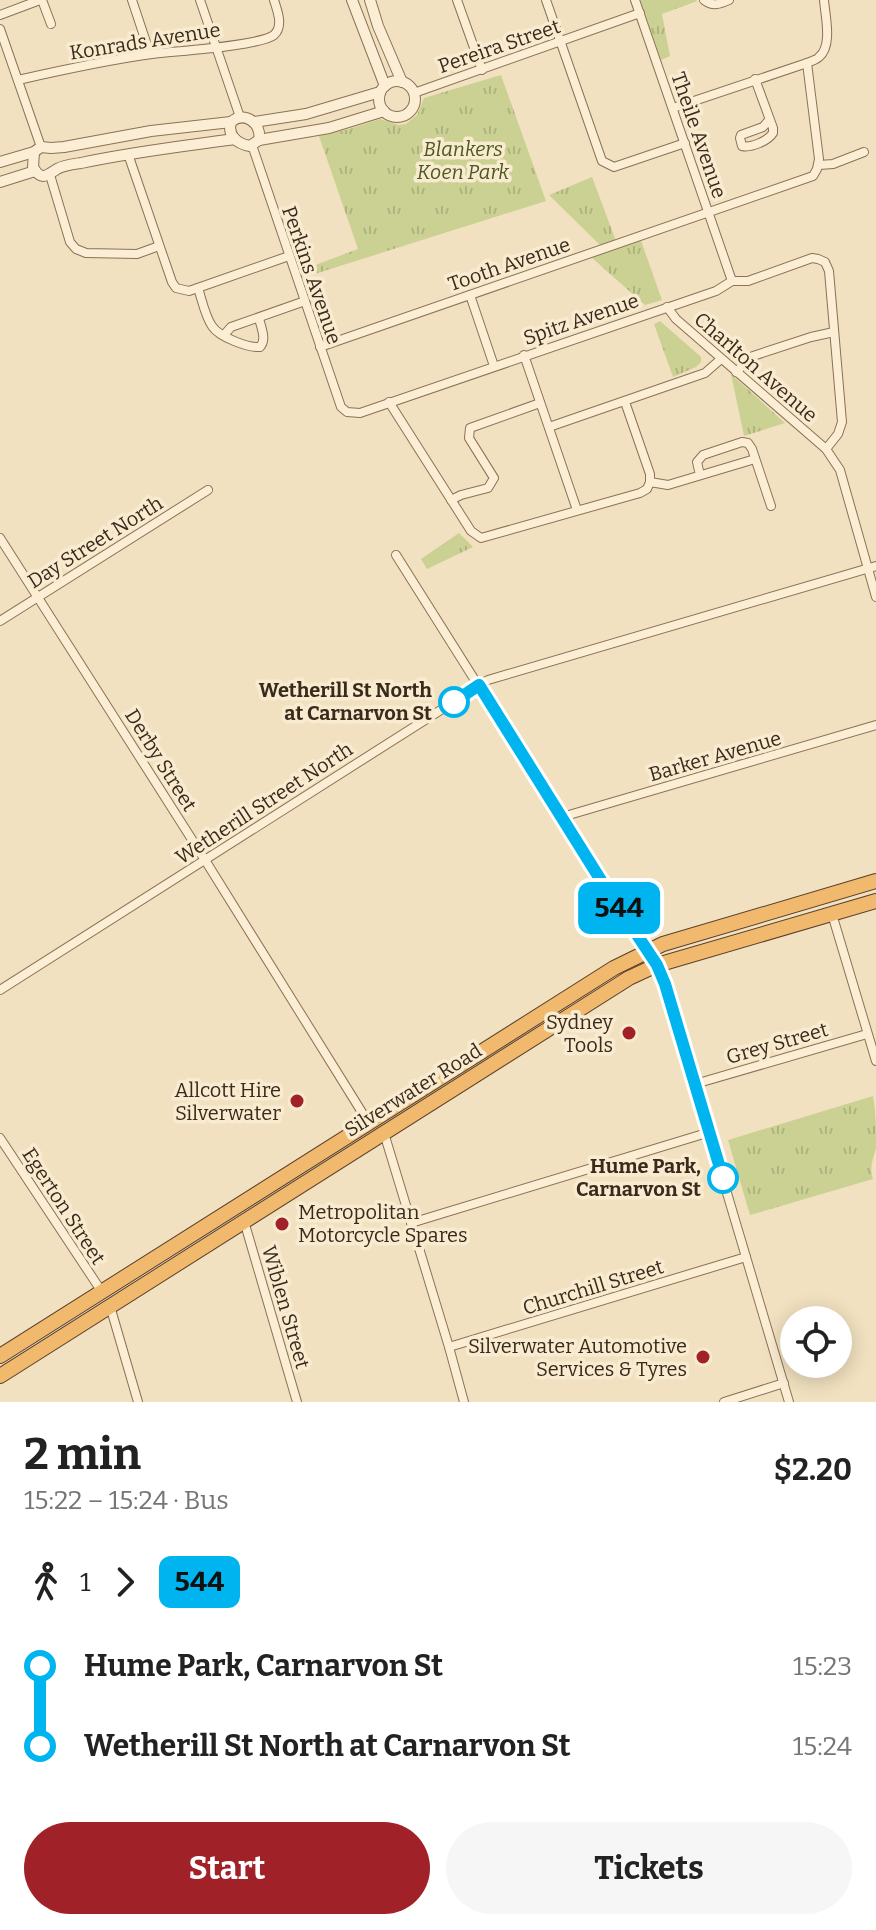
<!DOCTYPE html>
<meta charset="utf-8">
<style>
body{margin:0;font-family:Bitter,serif;background:#f6f6f6;color:#222;height:100vh;display:flex;flex-direction:column;font-size:30px;white-space:nowrap}
*{box-sizing:border-box;margin:0}
p{font-size:26px;color:#767676}
.icon{flex:none;width:44px;height:44px;fill:none;stroke:currentColor;stroke-width:2;stroke-linecap:round;stroke-linejoin:round}
.map{position:relative;height:1402px;overflow:hidden}
.side{display:flex;flex-direction:column;background:#fff;flex:1}
.side>*{flex:none}
.badge{padding:0 16px;border-radius:12px;font-size:28px;line-height:52px}
.fabs{position:absolute;left:780px;top:1306px;display:grid;gap:16px}
.fabs a{display:grid;place-items:center;width:72px;height:72px;border-radius:50%;background:#fff;box-shadow:0 4px 20px #0003;font-size:40px}
.map>.badge{position:absolute;translate:-50% -50%;box-shadow:0 0 0 4px #fff}
.legs{display:flex;align-items:center;gap:12px;height:88px;padding:0 24px;font-size:26px}
.legs p{margin-inline-start:auto}
.overview{display:flex;align-items:center;justify-content:space-between;height:136px;padding:0 24px}
h1{font-size:44px;font-weight:700;line-height:60px}
.cta{display:flex;gap:16px;margin-top:auto;padding:16px 24px}
.cta a{flex:1;height:92px;border-radius:48px;background:#a02127;color:#fff;font-size:32px;font-weight:700;line-height:92px;text-align:center}
.cta a+a{background:#f6f6f6;color:#222}
ul{padding:0 24px;list-style:none}
li{display:flex;align-items:center;gap:28px;height:80px;font-size:30px}
li i{display:grid;place-items:center;width:12px;height:100%;margin:0 10px;background:currentColor}
li i::after{content:'';width:20px;height:20px;margin:-10px;border:6px solid;border-radius:50%;background:#fff}
li p{margin-inline-start:auto}
li:first-child i{background:linear-gradient(#0000 50%,currentColor 0)}
li:last-child i{background:linear-gradient(currentColor 50%,#0000 0)}
.map>svg:first-child{display:block}
.grass{fill:url(#grass-tufts)}
.lines{fill:none;stroke-linecap:round;stroke-linejoin:round}
.minor-casing{stroke:#8c7156;stroke-width:10}
.tertiary-casing{stroke:#8c7156;stroke-width:12}
.trunk-casing{stroke:#593f2b;stroke-width:16}
.minor{stroke:#fbeed4;stroke-width:8}
.tertiary{stroke:#fbeed4;stroke-width:10}
.trunk{stroke:#f0b96e;stroke-width:14}
.line-1-casing{stroke:#fff;stroke-width:18}
.line-1{stroke:#00b5ef;stroke-width:12}
.stop-1-dot{fill:#fff;stroke:#00b5ef;stroke-width:4}
.poi-dot{fill:#a02127;stroke:#f8ebd0;stroke-width:3}
.labels{text-anchor:middle;dominant-baseline:central;stroke-width:7;stroke-linejoin:round;paint-order:stroke}
.street-label{font-size:20px;fill:#3a2a1c;stroke:#f8ebd0}
.park-label{font-size:20px;font-style:italic;fill:#4c5821;stroke:#f8ebd0}
.stop-label{font-size:20px;font-weight:bold;fill:#3a2a1c;stroke:#f8ebd0;text-anchor:end}
.poi-label{font-size:20px;fill:#3a2a1c;stroke:#f8ebd0;text-anchor:end}
</style>
<div class="map">
<svg width="876" height="1402" viewBox="0 0 876 1402">
<defs>
<pattern id="grass-tufts" width="24" height="20" patternUnits="userSpaceOnUse" patternTransform="scale(2)"><rect width="24" height="20" fill="#cbd093"/><path d="M3 7l-1-3M5 7V3M7 7l1-3M15 17l-1-3M17 17v-4M19 17l1-3" fill="none" stroke="#afb37e"/></pattern>
</defs>
<rect width="100%" height="100%" fill="#f1e1c0"/>
<g class="grass">
<path d="M640,0H696L697,1L662,14L670,56L661,60Z"/>
<path d="M501,75L546,201L305,277L302,270L358,249L319,136L349,129L380,119L399,125L406,124L417,115L424,98Z"/>
<path d="M592,177L616,241L602,247L549,195Z"/>
<path d="M640,238L662,300L645,305L591,257Z"/>
<path d="M660,321L701,357V362L696,367L673,377L654,324Z"/>
<path d="M731,374L785,423L744,436Z"/>
<path d="M459,533L473,547L427,569L421,559Z"/>
<path d="M873,1096C876,1112 876,1132 876,1148C873,1160 869,1167 873,1179L750,1215L728,1140Z"/>
</g>
<g class="lines">
<g class="minor-casing">
<g id="minor">
<path d="M42,0L51,24"/>
<path d="M132,0L150,54"/>
<path d="M200,0L240,117"/>
<path d="M457,0L482,70"/>
<path d="M546,0L602,161L614,167L685,143"/>
<path d="M635,0L732,281"/>
<path d="M704,0C713,7 720,4 729,0"/>
<path d="M0,15L40,0"/>
<path d="M0,29L41,147"/>
<path d="M755,79L773,128V133C768,141 751,148 742,146L740,138L741,135L763,127L769,120"/>
<path d="M18,80C62,70 107,60 152,54C174,51 260,46 274,35C284,26 277,10 274,0"/>
<path d="M414,93L640,13"/>
<path d="M673,108L807,63C809,62 818,59 819,57C833,46 825,15 824,0"/>
<path d="M252,145L341,407L347,412L360,413L716,291L732,281H748L812,258L818,259L825,262L829,271L842,422L838,434L826,449"/>
<path d="M128,154L172,282L176,288L189,291L289,256"/>
<path d="M819,165L833,164L864,152"/>
<path d="M50,175L70,242L76,249L86,253L137,254L159,246"/>
<path d="M198,288C202,300 205,316 212,326C219,337 248,348 260,347C267,339 261,328 259,318"/>
<path d="M470,295L494,366"/>
<path d="M667,307L676,319L826,449L840,470L876,597"/>
<path d="M224,335L231,327L305,301"/>
<path d="M320,347L813,176L817,169L819,159L807,63"/>
<path d="M524,355L577,510"/>
<path d="M736,372L753,356L811,337L834,332"/>
<path d="M389,402L471,531L481,538L640,493L647,489L650,482L668,485L755,459"/>
<path d="M625,402L650,474V482"/>
<path d="M549,427L705,373L721,359"/>
<path d="M700,475L697,462L703,455L742,442L748,443L752,449L771,506"/>
<path d="M451,500L461,495L488,488L494,478L469,438L470,428L540,403"/>
<path d="M0,538L205,860L368,1122"/>
<path d="M396,555L602,882L657,965L665,984L789,1402"/>
<path d="M0,621L208,490"/>
<path d="M562,817L876,725"/>
<path d="M832,914L876,1061"/>
<path d="M0,990L488,680L876,566"/>
<path d="M695,1084L867,1034"/>
<path d="M384,1133L449,1347L464,1402"/>
<path d="M0,1138L102,1292"/>
<path d="M244,1221L297,1402"/>
<path d="M411,1223L710,1132"/>
<path d="M110,1306L138,1402"/>
<path d="M449,1347L746,1257"/>
<path d="M724,1402L784,1383"/>
</g>
</g>
<g class="tertiary-casing">
<g id="tertiary">
<path d="M352,0L385,86"/>
<path d="M370,0L378,26L402,82"/>
<circle cx="397" cy="99" r="18"/>
<path d="M231,122C227,135 237,144 250,146L259,140L329,128L384,111"/>
<path d="M254,122L306,114L380,92"/>
<path d="M34,152L33,167C41,181 46,176 57,169C64,165 74,164 81,163C132,152 184,146 235,139"/>
<path d="M0,162L34,152L41,147L51,148L64,147L151,131L231,122C245,110 262,124 259,140"/>
<path d="M0,182L35,171"/>
</g>
</g>
<g class="trunk-casing">
<g id="trunk">
<path d="M0,1356L614,968L663,944L876,881"/>
<path d="M0,1376L629,978L657,965L876,901"/>
</g>
</g>
<use href="#minor" class="minor"/>
<use href="#tertiary" class="tertiary"/>
<use href="#trunk" class="trunk"/>
</g>
<g class="lines">
<g class="line-1-casing">
<path id="line-1" d="M454,702L479,685L602,882L657,965L665,984L723,1178"/>
</g>
<use href="#line-1" class="line-1"/>
</g>
<g class="stop-1-dot">
<circle cx="454" cy="702" r="14"/>
<circle cx="723" cy="1178" r="14"/>
</g>
<g class="poi-dot">
<circle cx="629" cy="1033" r="8"/>
<circle cx="297" cy="1101" r="8"/>
<circle cx="282" cy="1224" r="8"/>
<circle cx="703" cy="1357" r="8"/>
</g>
<g class="labels">
<g class="street-label">
<text transform="translate(145 41) rotate(-9)">Konrads Avenue</text>
<text transform="translate(499 46) rotate(-19)">Pereira Street</text>
<text transform="translate(699 135) rotate(71)">Theile Avenue</text>
<text transform="translate(509 264) rotate(-19)">Tooth Avenue</text>
<text transform="translate(312 275) rotate(71)">Perkins Avenue</text>
<text transform="translate(581 319) rotate(-19)">Spitz Avenue</text>
<text transform="translate(756 367) rotate(41)">Charlton Avenue</text>
<text transform="translate(95 542) rotate(-32)">Day Street North</text>
<text transform="translate(715 756) rotate(-16)">Barker Avenue</text>
<text transform="translate(161 760) rotate(58)">Derby Street</text>
<text transform="translate(264 803) rotate(-33)">Wetherill Street North</text>
<text transform="translate(777 1043) rotate(-16)">Grey Street</text>
<text transform="translate(413 1090) rotate(-32)">Silverwater Road</text>
<text transform="translate(64 1206) rotate(57)">Egerton Street</text>
<text transform="translate(593 1287) rotate(-17)">Churchill Street</text>
<text transform="translate(286 1307) rotate(74)">Wiblen Street</text>
</g>
<g class="park-label">
<text x="463" y="149">Blankers<tspan x="463" dy="23">Koen Park</tspan></text>
</g>
<g class="stop-label">
<text x="432" y="690">Wetherill St North<tspan x="432" dy="23">at Carnarvon St</tspan></text>
<text x="701" y="1166">Hume Park,<tspan x="701" dy="23">Carnarvon St</tspan></text>
</g>
<g class="poi-label">
<text x="613" y="1022">Sydney<tspan x="613" dy="23">Tools</tspan></text>
<text x="281" y="1090">Allcott Hire<tspan x="281" dy="23">Silverwater</tspan></text>
<text x="298" y="1212" text-anchor="start">Metropolitan<tspan x="298" dy="23">Motorcycle Spares</tspan></text>
<text x="687" y="1346">Silverwater Automotive<tspan x="687" dy="23">Services &amp; Tyres</tspan></text>
</g>
</g>
</svg>
<div class="fabs">
<a><svg class="icon" aria-label="locate" viewBox="0 0 24 24"><circle cx="12" cy="12" r="6"/><path d="M12 2v4M12 18v4M2 12h4M18 12h4"/></svg></a>
</div>
<b class="badge" style="left:619px;top:908px;background:#00b5ef;color:#111">544</b>
</div>
<section class="side">
<div class="overview"><div><h1>2 min</h1><p>15:22 – 15:24 · Bus</p></div><b>$2.20</b></div>
<div class="legs"><svg class="icon" aria-label="walk" viewBox="0 0 24 24"><circle cx="13" cy="4" r="2"/><path d="M13 8l-2 6 4 7M11 14l-3 7M7 12l3-4h3l4 4"/></svg>1<svg class="icon" aria-label="forward" viewBox="0 0 24 24"><path d="M9 5l7 7-7 7"/></svg><b class="badge" style="background:#00b5ef;color:#111">544</b></div>
<ul>
<li><i style="color:#00b5ef"></i><b>Hume Park, Carnarvon St</b><p>15:23</p></li>
<li><i style="color:#00b5ef"></i><b>Wetherill St North at Carnarvon St</b><p>15:24</p></li>
</ul>
<div class="cta"><a>Start</a><a>Tickets</a></div>
</section>
